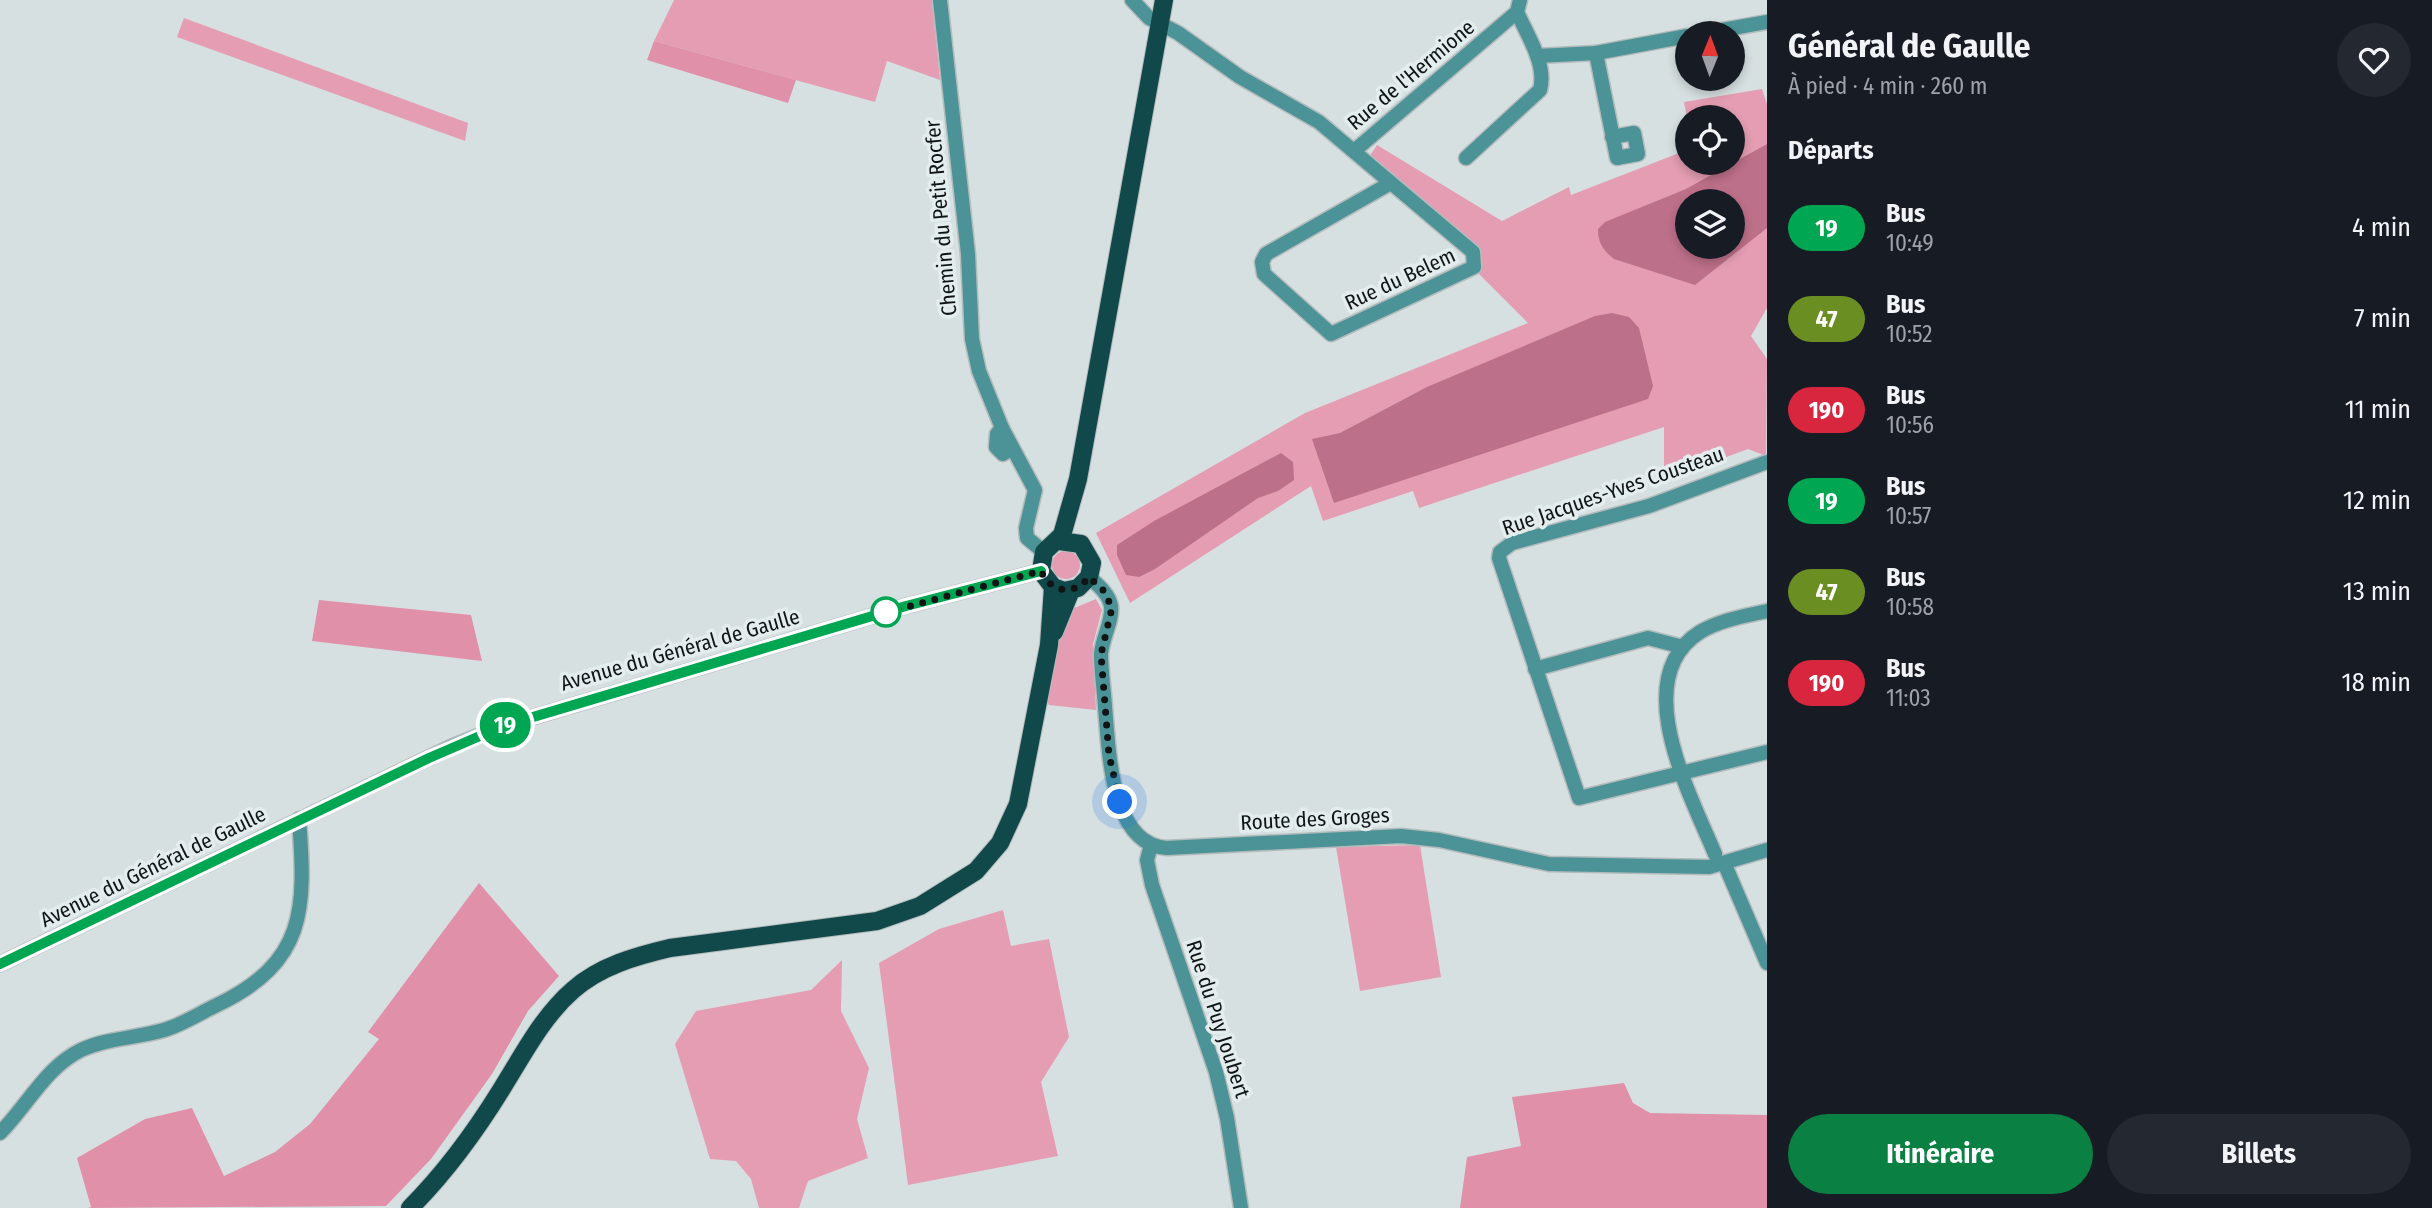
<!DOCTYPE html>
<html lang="fr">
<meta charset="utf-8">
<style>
body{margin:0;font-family:"Fira Sans Condensed",sans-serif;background:#242831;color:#f1f3f6;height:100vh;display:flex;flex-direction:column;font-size:26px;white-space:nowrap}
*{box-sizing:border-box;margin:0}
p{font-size:23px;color:#9ea1a6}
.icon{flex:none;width:38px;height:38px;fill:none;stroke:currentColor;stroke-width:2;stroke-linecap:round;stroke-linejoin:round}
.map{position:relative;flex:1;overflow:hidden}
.details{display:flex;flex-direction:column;background:#171b24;width:665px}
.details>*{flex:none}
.badge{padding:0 14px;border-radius:23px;font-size:24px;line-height:46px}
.needle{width:46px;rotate:1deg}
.buttons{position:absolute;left:1675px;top:21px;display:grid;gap:14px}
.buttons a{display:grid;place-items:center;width:70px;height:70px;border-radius:50%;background:#171b24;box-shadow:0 4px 10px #0003;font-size:35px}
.you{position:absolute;width:35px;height:35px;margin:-18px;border:5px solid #fff;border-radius:50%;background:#1a73e8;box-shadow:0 0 0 10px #1a73e833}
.map>.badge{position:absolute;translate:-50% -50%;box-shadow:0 0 0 4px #fff}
h2{padding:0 21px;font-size:26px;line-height:63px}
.round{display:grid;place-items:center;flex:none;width:74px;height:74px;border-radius:37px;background:#242831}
.overview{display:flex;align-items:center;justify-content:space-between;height:119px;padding:0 21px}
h1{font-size:33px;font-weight:700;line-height:52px}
.action{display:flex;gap:14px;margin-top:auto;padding:14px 21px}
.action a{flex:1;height:80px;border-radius:42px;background:#0b8043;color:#fff;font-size:28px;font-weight:700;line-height:80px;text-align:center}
.action a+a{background:#242831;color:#f1f3f6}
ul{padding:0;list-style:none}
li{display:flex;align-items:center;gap:21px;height:91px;padding:0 21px}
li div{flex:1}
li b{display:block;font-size:26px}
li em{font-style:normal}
li .badge{min-width:77px;font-weight:700;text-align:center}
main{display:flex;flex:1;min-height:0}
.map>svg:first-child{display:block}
.green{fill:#e49db2;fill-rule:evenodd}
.forest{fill:#e090a9}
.water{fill:#bd7089;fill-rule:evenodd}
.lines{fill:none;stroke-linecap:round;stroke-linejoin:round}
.street-casing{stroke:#b3bbbc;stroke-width:17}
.primary-casing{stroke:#b3bbbc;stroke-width:20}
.street{stroke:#4b9396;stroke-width:14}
.primary{stroke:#11484a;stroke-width:18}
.line-casing{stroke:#fff;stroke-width:16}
.line{stroke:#00a651;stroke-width:10}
.walk{stroke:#101414;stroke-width:7;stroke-dasharray:0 12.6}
.stop-dot{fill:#fff;stroke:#00a651;stroke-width:3.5}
.labels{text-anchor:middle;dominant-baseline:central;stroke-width:7;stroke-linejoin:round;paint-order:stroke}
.street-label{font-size:21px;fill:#101414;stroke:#e4edee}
</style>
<main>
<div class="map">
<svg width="1767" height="1208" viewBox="0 0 1767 1208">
<rect width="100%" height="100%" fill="#d7e0e1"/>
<g class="green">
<path d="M674,0H932L940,80L887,61L875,102L654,41Z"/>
<path d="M184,18L468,123L465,141L177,37Z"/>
<path d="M1762,89L1767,104V308L1751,336L1767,359L1766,456L1748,449L1664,480V427L1419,508L1413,491L1323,521L1311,486L1130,603L1096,533L1305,413L1528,323L1475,270L1478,261L1369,157L1377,145L1502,221L1569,187L1571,195L1687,150V163H1732V117L1687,119L1684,102ZM1687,201H1732V247H1687Z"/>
<circle cx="1066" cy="565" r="14"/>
<path d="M1096,599L1102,610L1093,644L1096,710L1049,705L1046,700L1055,648L1067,611Z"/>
<path d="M1420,845L1441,977L1360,991L1336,847Z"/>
<path d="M1003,910L1011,946L1049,939L1069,1037L1041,1082L1058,1156L908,1185L879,963L939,929Z"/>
<path d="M842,960L841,1011L869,1068L857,1119L868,1158L808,1181L799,1208H759L751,1179L736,1161L710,1159L675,1044L696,1011L811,990Z"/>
</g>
<g class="forest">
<path d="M654,41L796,80L788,103L647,60Z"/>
<path d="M319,600L471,615L482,661L312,641Z"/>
<path d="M479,883L559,976L528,1011L492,1074L431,1159L386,1206L88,1208L91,1207L77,1158L145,1119L192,1108L224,1176L275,1152L310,1124L379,1039L368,1032Z"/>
<path d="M1624,1083L1633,1103L1650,1113L1767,1115V1208H1460L1467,1157L1521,1146L1512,1097Z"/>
</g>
<g class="water">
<path d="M1767,144V228L1695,285L1614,259C1603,250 1598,243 1598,229L1605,222L1686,189ZM1687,201H1732V247H1687Z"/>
<path d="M1612,313L1629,317L1639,328L1653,386L1648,399L1334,503L1312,439L1340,433L1427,387L1595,316Z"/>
<path d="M1281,453L1293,462L1294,480L1278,491L1258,498L1155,569L1139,577L1126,575L1117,555V545L1154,521Z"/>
</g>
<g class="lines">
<g class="street-casing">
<g id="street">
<path d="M940,0L968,254L972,339L979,371L1002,428"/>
<path d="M1132,0L1149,18L1178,33L1240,77L1319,122L1473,252L1474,267L1331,334L1264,274L1262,262L1266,254L1389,184"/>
<path d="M1705,33L1767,22"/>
<path d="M1596,53L1617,158L1638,154L1634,133L1612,137"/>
<path d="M1537,56L1596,53L1687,36"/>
<path d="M1354,151L1517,12L1520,0"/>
<path d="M1466,158L1540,90C1547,64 1527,35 1517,12"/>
<path d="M1011,448L1003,454L996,447L997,434L1002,428L1035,490L1026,528L1027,538L1044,552"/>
<path d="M1767,462L1649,506L1512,543L1500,552L1499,558L1579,798L1767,752"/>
<path d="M1089,577C1098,585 1109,594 1111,606C1113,621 1102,638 1101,654C1101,671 1104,690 1105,707C1109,749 1110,845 1167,848L1401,836L1439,840L1549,864L1709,867L1767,850"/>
<path d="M1535,669L1648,638L1683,647"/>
<path d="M1151,845L1147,860L1152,885L1216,1072L1227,1118L1241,1208"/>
<path d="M1715,854C1691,796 1627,678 1700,632C1720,620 1745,616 1767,611"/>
<path d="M1725,865L1767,963"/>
<path d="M0,964L451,747L503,726L906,606L1041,571"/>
<path d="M0,1133C27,1106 46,1067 81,1050C107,1038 137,1038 164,1030C182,1025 200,1013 217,1005C306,962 306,910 299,819"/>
</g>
</g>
<g class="primary-casing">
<g id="primary">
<path d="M1059,541L1081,544L1092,563L1089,577L1078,588L1064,591L1053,587L1041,571L1044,552L1062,535L1078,479L1164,0"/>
<path d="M1054,632L1071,590"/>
<path d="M410,1208C445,1173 475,1132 501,1090C523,1055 542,1017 573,990C600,966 636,956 670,948L877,921L920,906L976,871L1000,843L1018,804L1049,645L1053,587"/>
</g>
</g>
<use href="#street" class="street"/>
<use href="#primary" class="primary"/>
</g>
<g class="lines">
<g class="line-casing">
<path id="line" d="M0,964L429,758L503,726L906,606L1041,571"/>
</g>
<use href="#line" class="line"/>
<path class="walk" d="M886,612L880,614L1041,571C1051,593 1074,596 1089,577L1104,591L1112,608L1101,654L1109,755L1120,802"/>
</g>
<circle class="stop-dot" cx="886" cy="612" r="14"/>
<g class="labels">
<g class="street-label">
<text transform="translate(1411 75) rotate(-40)">Rue de l'Hermione</text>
<text transform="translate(941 218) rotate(-95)">Chemin du Petit Rocfer</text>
<text transform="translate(1400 279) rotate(-25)">Rue du Belem</text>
<text transform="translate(1613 491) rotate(-19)">Rue Jacques-Yves Cousteau</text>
<text transform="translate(680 650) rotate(-16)">Avenue du Général de Gaulle</text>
<text transform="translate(1315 819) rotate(-3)">Route des Groges</text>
<text transform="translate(153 867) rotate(-26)">Avenue du Général de Gaulle</text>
<text transform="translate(1218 1019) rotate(72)">Rue du Puy Joubert</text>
</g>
</g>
</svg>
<div class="buttons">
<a><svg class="needle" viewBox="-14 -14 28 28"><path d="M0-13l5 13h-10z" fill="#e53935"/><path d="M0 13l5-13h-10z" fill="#9ea1a6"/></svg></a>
<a><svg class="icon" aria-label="locate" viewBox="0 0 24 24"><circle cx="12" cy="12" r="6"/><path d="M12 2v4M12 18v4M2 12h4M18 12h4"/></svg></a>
<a><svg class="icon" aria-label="layers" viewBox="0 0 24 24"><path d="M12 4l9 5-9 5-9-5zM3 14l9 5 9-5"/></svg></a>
</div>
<div class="you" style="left:1120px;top:802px"></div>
<b class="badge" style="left:505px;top:725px;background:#00a651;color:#fff">19</b>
</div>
<section class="details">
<div class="overview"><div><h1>Général de Gaulle</h1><p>À pied · 4 min · 260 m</p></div><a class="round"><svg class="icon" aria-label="heart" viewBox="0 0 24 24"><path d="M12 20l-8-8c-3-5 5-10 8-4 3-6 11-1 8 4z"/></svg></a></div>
<h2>Départs</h2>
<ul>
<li><span class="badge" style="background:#00a651;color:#fff">19</span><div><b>Bus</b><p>10:49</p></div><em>4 min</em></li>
<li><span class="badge" style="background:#6b8e23;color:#fff">47</span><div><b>Bus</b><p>10:52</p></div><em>7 min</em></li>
<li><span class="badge" style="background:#d7263d;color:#fff">190</span><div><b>Bus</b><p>10:56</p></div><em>11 min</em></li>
<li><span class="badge" style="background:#00a651;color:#fff">19</span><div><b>Bus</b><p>10:57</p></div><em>12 min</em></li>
<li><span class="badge" style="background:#6b8e23;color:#fff">47</span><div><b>Bus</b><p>10:58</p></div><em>13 min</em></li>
<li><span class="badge" style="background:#d7263d;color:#fff">190</span><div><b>Bus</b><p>11:03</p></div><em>18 min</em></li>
</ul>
<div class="action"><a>Itinéraire</a><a>Billets</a></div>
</section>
</main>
